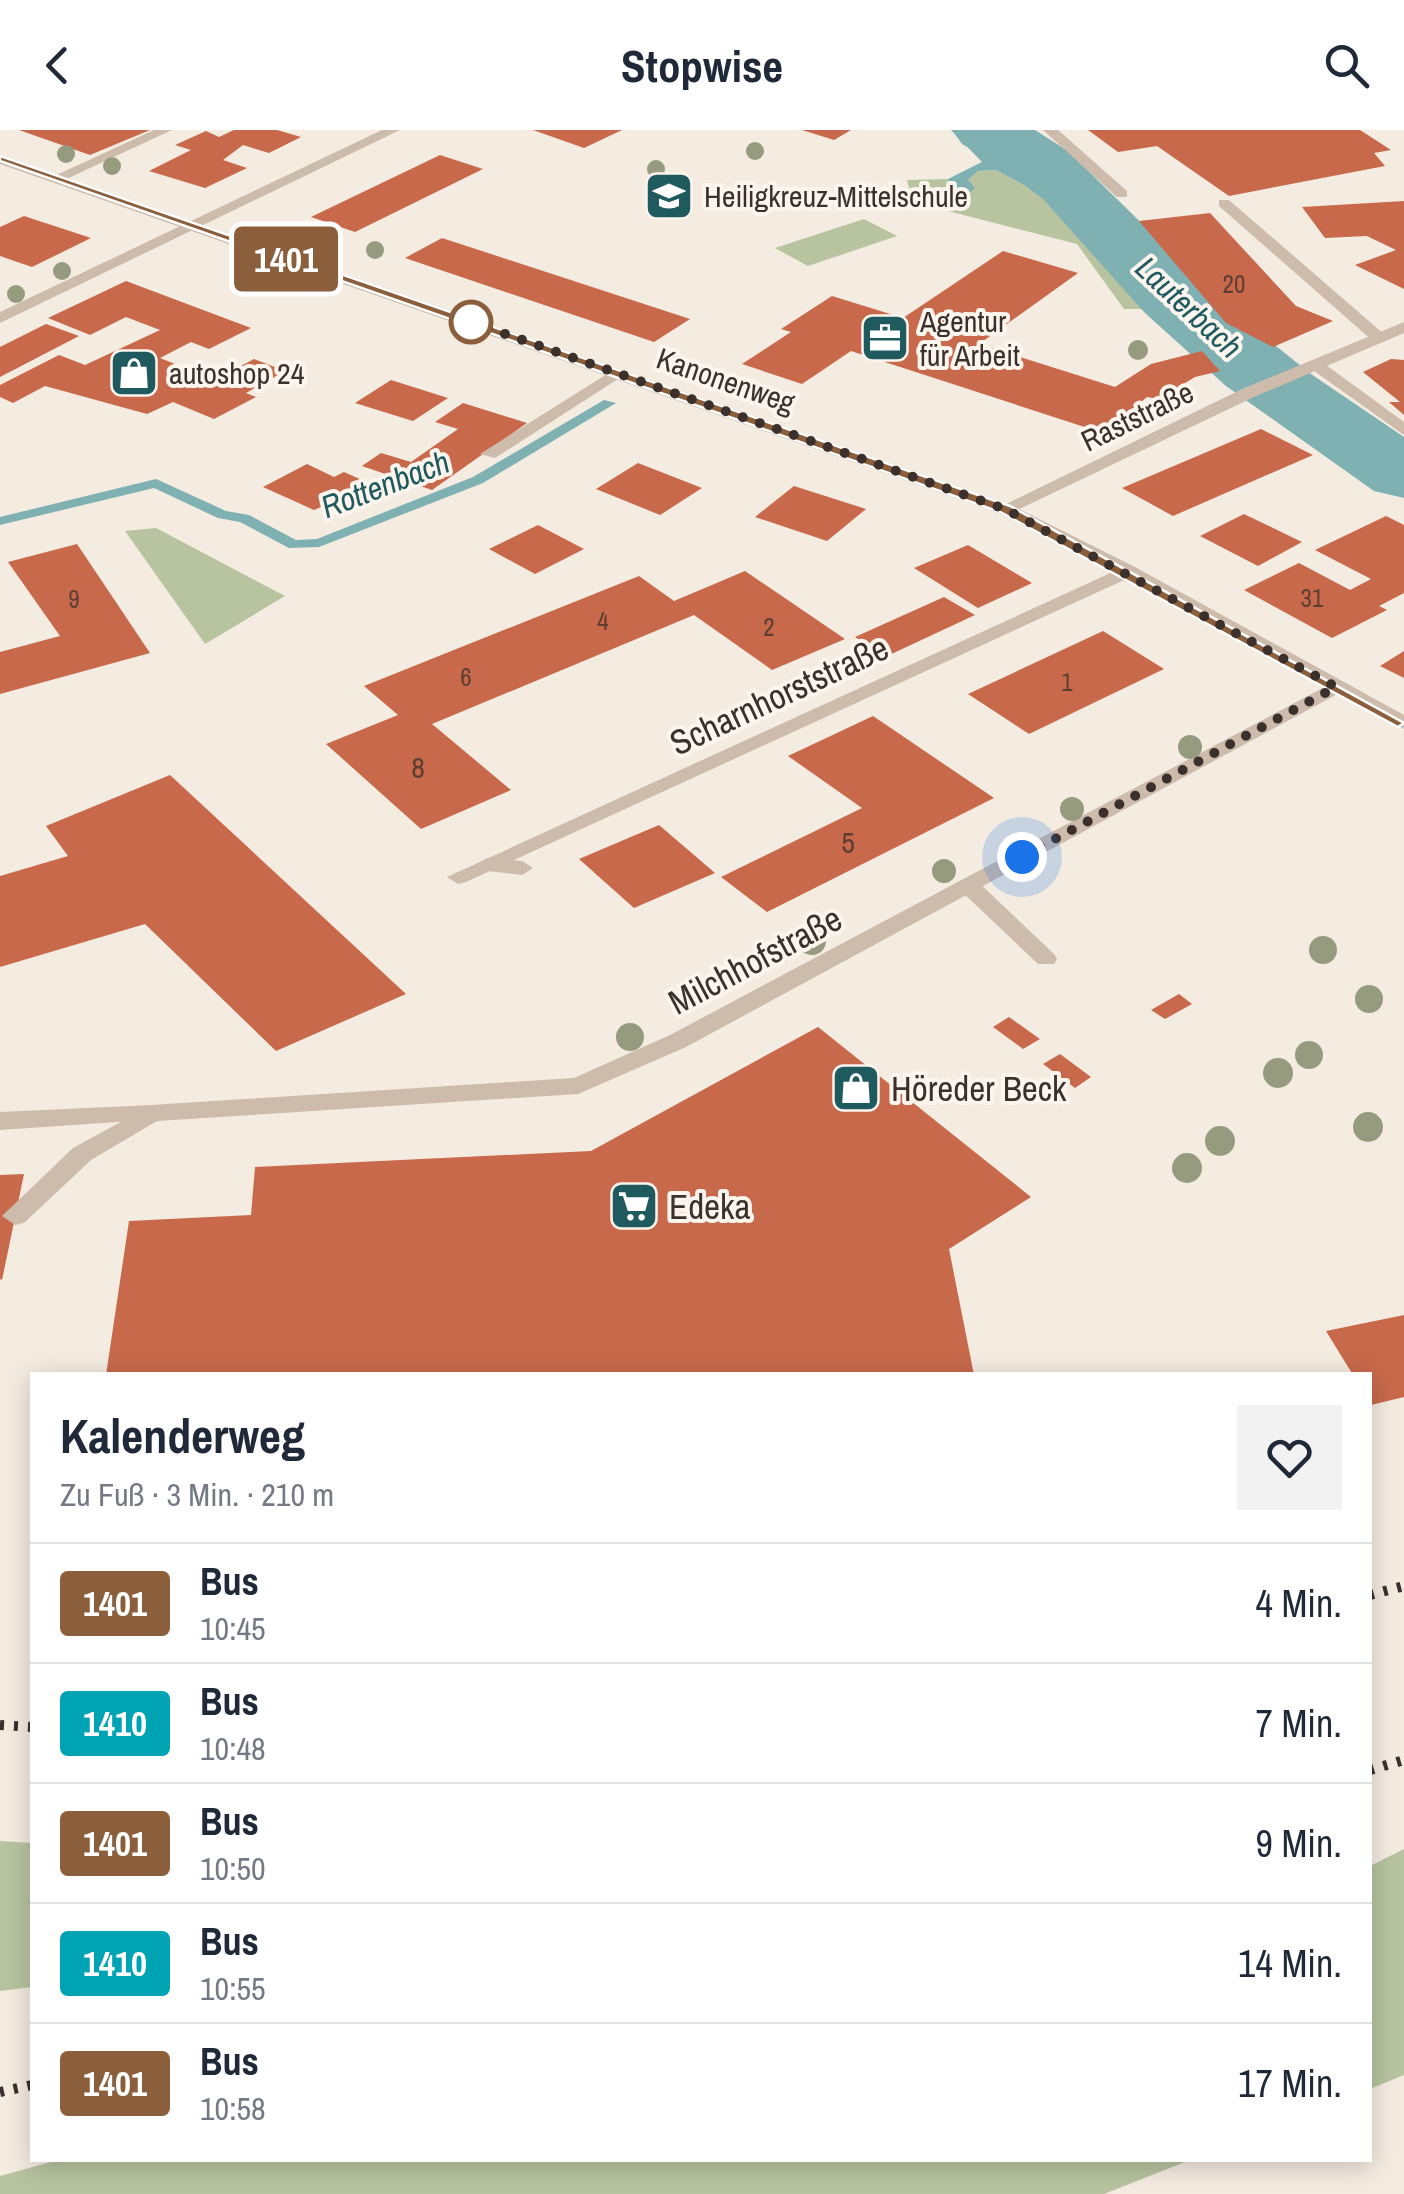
<!DOCTYPE html>
<html lang="de">
<meta charset="utf-8">
<style>
body{margin:0;font-family:"Archivo Narrow",sans-serif;background:#f2f2f3;color:#1f2937;height:100vh;display:flex;flex-direction:column;font-size:38px;white-space:nowrap}
*{box-sizing:border-box;margin:0}
p{font-size:32px;color:#747a83}
.icon{flex:none;width:55px;height:55px;fill:none;stroke:currentColor;stroke-width:2;stroke-linecap:round;stroke-linejoin:round}
.map{position:relative;flex:1;overflow:hidden}
.details{position:absolute;left:30px;top:1242px;width:1342px;height:790px;display:flex;flex-direction:column;background:#fff;border-radius:0px;box-shadow:0 5px 25px #0003}
.details>*{flex:none}
.badge{padding:0 20px;border-radius:8px;font-size:35px;line-height:65px}
.you{position:absolute;width:50px;height:50px;margin:-25px;border:8px solid #fff;border-radius:50%;background:#1a73e8;box-shadow:0 0 0 15px #1a73e833}
.map>.badge{position:absolute;translate:-50% -50%;box-shadow:0 0 0 5px #fff}
.round{display:grid;place-items:center;flex:none;width:105px;height:105px;border-radius:0px;background:#f2f2f3}
.head{display:flex;align-items:center;justify-content:space-between;height:170px;padding:0 30px}
h1{font-size:48px;font-weight:700;line-height:75px}
ul{padding:0;list-style:none}
li{display:flex;align-items:center;gap:30px;height:120px;padding:0 30px;border-top:2px solid #e0e1e3}
li div{flex:1}
li b{display:block;font-size:38px}
li em{font-style:normal}
li .badge{min-width:110px;font-weight:700;text-align:center}
header{display:flex;justify-content:space-between;align-items:center;height:130px;padding:0 30px;background:#fff;font-size:45px;font-weight:700}
.map>svg:first-child{display:block}
.green{fill:#b8c4a0}
.water{fill:#7fb0b2}
.lines{fill:none;stroke-linecap:round;stroke-linejoin:round}
.stream{fill:#7fb0b2;fill-rule:evenodd}
.river{fill:#7fb0b2;fill-rule:evenodd}
.building{fill:#c8694b}
.service{fill:#cdbbac;fill-rule:evenodd}
.minor{fill:#cdbbac;fill-rule:evenodd}
.tertiary{fill:#cdbbac;fill-rule:evenodd}
.rail{stroke:#3b302b;stroke-width:10;stroke-dasharray:4 10;stroke-linecap:butt}
.tree{fill:#969b7f}
.line{fill:#8b5e3c;stroke:#fff;stroke-width:2.5}
.walk{stroke:#3b302b;stroke-width:10;stroke-dasharray:0 18}
.stop-dot{fill:#fff;stroke:#8b5e3c;stroke-width:5}
.labels{text-anchor:middle;dominant-baseline:central;stroke-width:8;stroke-linejoin:round;paint-order:stroke}
.far-number-label{font-size:25px;fill:#5e3e33}
.far-poi-label{font-size:30px;fill:#3b302b;stroke:#fbf5ee;text-anchor:start}
.far-street-label{font-size:30px;fill:#3b302b;stroke:#fbf5ee}
.number-label{font-size:30px;fill:#5e3e33}
.far-water-label{font-size:32px;font-style:italic;fill:#1f5a5e;stroke:#fbf5ee}
.street-label{font-size:35px;fill:#3b302b;stroke:#fbf5ee}
.poi-label{font-size:35px;fill:#3b302b;stroke:#fbf5ee;text-anchor:start}
</style>
<header><svg class="icon" aria-label="back" viewBox="0 0 24 24"><path d="M15 5l-7 7 7 7"/></svg>Stopwise<svg class="icon" aria-label="search" viewBox="0 0 24 24"><circle cx="10" cy="10" r="6"/><path d="M15 15l6 6"/></svg></header>
<div class="map">
<svg width="1404" height="2064" viewBox="0 0 1404 2064">
<rect width="100%" height="100%" fill="#f4ebe1"/>
<g class="green">
<path d="M996,40L1048,68L1144,179H1124L1077,114L913,72L907,50L948,49L944,68L974,57L967,51L978,41Z"/>
<path d="M864,89L897,106L808,136L775,118Z"/>
<path d="M156,398L285,466L205,514L125,401Z"/>
<path d="M0,1711L32,1713V1857L0,1861Z"/>
<path d="M1404,1719V1945L1370,1959V1736Z"/>
<path d="M58,2030H1190L1104,2064H0V2046Z"/>
</g>
<path class="water" d="M951,0H1003L993,7L1009,31L1091,64L1259,228L1404,328V364L1362,332L1263,272L1223,241L1191,207L1144,179L1048,68L996,40L978,41L968,50L975,58L960,72L946,71L948,49L982,32Z"/>
<g class="lines">
<path class="stream" d="M604,270L616,273L483,353L319,417L289,418L240,392L218,388L154,358L0,395V387L156,349L226,381L249,385L296,410L317,409L473,347Z"/>
<path class="river" d="M952,0H1035L1068,21L1226,176L1311,244L1404,307V368L1374,361L1226,256L1145,183L1043,69L993,31L962,14Z"/>
</g>
<g class="building">
<path d="M19,0H150L90,25Z"/>
<path d="M234,0H277L301,7L269,23L243,15L223,30L247,38L205,58L149,41L191,20L175,15L206,1L219,7Z"/>
<path d="M533,0H622L584,18Z"/>
<path d="M802,0H851L834,10Z"/>
<path d="M1088,0H1360L1391,20L1374,23L1385,36L1229,66L1157,16L1118,22Z"/>
<path d="M440,25L483,39L355,102L311,87Z"/>
<path d="M1404,71V159L1355,135L1396,120L1367,106L1325,108L1302,77Z"/>
<path d="M1210,83L1296,176L1333,191L1273,217L1226,193L1139,91Z"/>
<path d="M24,86L91,108L32,137L0,126V97Z"/>
<path d="M442,108L690,189L654,212L405,128Z"/>
<path d="M1003,121L1078,143L979,214L1115,257L1151,234L1202,221L1220,241L1195,247L1159,269L1147,267L1103,303L851,221L802,254L742,234L791,202L781,199L832,166L903,188Z"/>
<path d="M126,151L251,198L209,219L191,212L160,228L215,250L254,229L285,241L246,263L256,267L214,289L173,272L147,284L45,256L13,273L0,267V255L59,225L85,235L160,200L126,187L90,205L48,188Z"/>
<path d="M46,194L79,206L0,247V217Z"/>
<path d="M1391,229L1404,230V285L1389,272H1400L1363,242Z"/>
<path d="M391,250L448,268L413,291L355,273Z"/>
<path d="M463,273L527,293L432,360L362,336L381,323L411,332L458,299L435,292Z"/>
<path d="M1261,299L1313,325L1173,386L1122,358Z"/>
<path d="M638,333L702,358L660,385L596,359Z"/>
<path d="M307,334L334,347L344,342L373,355L314,380L263,357Z"/>
<path d="M794,356L866,379L827,411L755,387Z"/>
<path d="M1244,384L1302,412L1258,436L1200,406Z"/>
<path d="M1386,386L1404,395V463L1379,476L1387,480L1332,508L1244,460L1299,433L1350,460L1371,449L1315,420Z"/>
<path d="M538,395L584,419L535,444L489,419Z"/>
<path d="M77,414L150,523L0,564V522L60,506L8,432Z"/>
<path d="M968,415L1032,453L978,478L914,438Z"/>
<path d="M745,441L845,509L772,540L694,485L432,594L511,660L421,699L326,614L398,585L364,556L639,446L674,471Z"/>
<path d="M944,467L975,485L885,527L855,507Z"/>
<path d="M1103,501L1164,539L1029,604L968,564Z"/>
<path d="M1404,521V548L1380,536Z"/>
<path d="M873,586L994,668L767,782L721,747L862,678L788,626Z"/>
<path d="M170,645L406,864L276,921L145,794L0,837V746L68,726L46,696Z"/>
<path d="M659,695L715,743L634,778L579,729Z"/>
<path d="M1179,864L1192,874L1165,889L1151,880Z"/>
<path d="M1009,887L1040,909L1023,919L993,897Z"/>
<path d="M818,897L1031,1067L949,1119L974,1245H106L129,1091L251,1085L255,1037L591,1021Z"/>
<path d="M1060,924L1091,947L1075,958L1043,934Z"/>
<path d="M24,1044L2,1150L0,1149V1045Z"/>
<path d="M1404,1185V1267L1371,1275L1370,1245H1353L1326,1201Z"/>
</g>
<g class="lines">
<g class="service">
<path d="M154,0H172L62,51L50,48Z"/>
<path d="M1043,0H1058L1127,61V67H1117Z"/>
<path d="M1219,70H1229L1385,205V211H1373L1219,76Z"/>
<path d="M1310,232H1322L1404,292V305L1310,238Z"/>
<path d="M615,239L623,244L621,247L495,328L480,324Z"/>
<path d="M487,728L522,731L533,738L522,745L479,740L476,735Z"/>
<path d="M969,749L977,751L1054,824L1057,829L1054,834H1038L961,761L958,756L961,751Z"/>
<path d="M152,975L164,983L161,989L0,1000V982Z"/>
</g>
<g class="minor">
<path d="M382,0H400L0,193V182Z"/>
<path d="M1404,192V203L1254,267L1011,383L996,379L1242,259Z"/>
<path d="M1128,435L1137,441L1135,445L466,752L458,754L447,747Z"/>
<path d="M1336,551L1343,553V561L686,917L578,964L157,991L91,1030L24,1093L15,1095L2,1086L73,1018L152,975L574,948L670,905Z"/>
</g>
<path class="tertiary" d="M0,25L1011,375L1135,437L1404,585V599L999,383L0,34Z"/>
<g class="rail">
<path d="M1370,1465L1404,1456"/>
<path d="M0,1595L32,1597"/>
<path d="M1370,1640L1404,1630"/>
<path d="M0,1962L32,1955"/>
</g>
</g>
<g class="tree">
<circle cx="755" cy="21" r="9"/>
<circle cx="66" cy="24" r="9"/>
<circle cx="112" cy="36" r="9"/>
<circle cx="656" cy="39" r="9"/>
<circle cx="375" cy="120" r="9"/>
<circle cx="62" cy="141" r="9"/>
<circle cx="16" cy="164" r="9"/>
<circle cx="1138" cy="220" r="10"/>
<circle cx="1190" cy="617" r="12"/>
<circle cx="1072" cy="679" r="12"/>
<circle cx="944" cy="741" r="12"/>
<circle cx="812" cy="811" r="14"/>
<circle cx="1323" cy="820" r="14"/>
<circle cx="1369" cy="869" r="14"/>
<circle cx="630" cy="907" r="14"/>
<circle cx="1309" cy="925" r="14"/>
<circle cx="1278" cy="943" r="15"/>
<circle cx="1368" cy="997" r="15"/>
<circle cx="1220" cy="1011" r="15"/>
<circle cx="1187" cy="1038" r="15"/>
</g>
<path class="line" d="M0,26L1010,376L1404,593L1398,597L1000,382L0,31Z"/>
<g class="lines">
<path class="walk" d="M471,192L1005,379L1336,557L1022,727"/>
</g>
<defs>
<g id="school-square" transform="scale(2.5)"><rect x="-9" y="-9" width="18" height="18" rx="4" fill="#1f5a5e" stroke="#fbf5ee"/><path d="M0-5L7-2L0 1L-7-2ZM-4 1L0 2.5L4 1V4Q0 6-4 4Z" fill="#fff"/></g>
<g id="office-square" transform="scale(2.5)"><rect x="-9" y="-9" width="18" height="18" rx="4" fill="#1f5a5e" stroke="#fbf5ee"/><path d="M-6-3h4V-5.5h4V-3h4V5H-6ZM-1-4.5V-3h2v-1.5ZM-6 0V1H6V0Z" fill="#fff"/></g>
<g id="shop-square" transform="scale(2.5)"><rect x="-9" y="-9" width="18" height="18" rx="4" fill="#1f5a5e" stroke="#fbf5ee"/><path d="M-5-2.5h2.3a2.7 3.5 0 0 1 5.4 0H5L5.5 6h-11ZM-1.5-2.5h3a1.5 2.3 0 0 0-3 0Z" fill="#fff"/></g>
<g id="supermarket-square" transform="scale(2.5)"><rect x="-9" y="-9" width="18" height="18" rx="4" fill="#1f5a5e" stroke="#fbf5ee"/><path d="M-6-5.5h2.5l.6 2H6L4.5 2H-2.5L-4.4-4H-6ZM-1.5 3.2a1.3 1.3 0 1 0 .1 0ZM3 3.2a1.3 1.3 0 1 0 .1 0Z" fill="#fff"/></g>
</defs>
<g fill-rule="evenodd">
<use href="#school-square" x="669" y="66"/>
<use href="#office-square" x="885" y="208"/>
<use href="#shop-square" x="134" y="243"/>
<use href="#shop-square" x="856" y="958"/>
<use href="#supermarket-square" x="634" y="1076"/>
</g>
<circle class="stop-dot" cx="471" cy="192" r="20"/>
<g class="labels">
<g class="far-number-label">
<text x="1234" y="154">20</text>
<text x="1312" y="468">31</text>
<text x="74" y="469">9</text>
<text x="603" y="491">4</text>
<text x="769" y="497">2</text>
<text x="466" y="547">6</text>
<text x="1067" y="552">1</text>
</g>
<g class="far-poi-label">
<text x="704" y="66">Heiligkreuz-Mittelschule</text>
<text x="920" y="191">Agentur<tspan x="920" dy="34">für Arbeit</tspan></text>
<text x="169" y="243">autoshop 24</text>
</g>
<g class="far-street-label">
<text transform="translate(726 250) rotate(19)">Kanonenweg</text>
<text transform="translate(1137 286) rotate(-26)">Raststraße</text>
</g>
<g class="number-label">
<text x="418" y="637">8</text>
<text x="848" y="712">5</text>
</g>
<g class="far-water-label">
<text transform="translate(1189 177) rotate(43)">Lauterbach</text>
<text transform="translate(385 354) rotate(-21)">Rottenbach</text>
</g>
<g class="street-label">
<text transform="translate(779 565) rotate(-25)">Scharnhorststraße</text>
<text transform="translate(755 830) rotate(-28)">Milchhofstraße</text>
</g>
<g class="poi-label">
<text x="891" y="958">Höreder Beck</text>
<text x="669" y="1076">Edeka</text>
</g>
</g>
</svg>
<div class="you" style="left:1022px;top:727px"></div>
<b class="badge" style="left:286px;top:129px;background:#8b5e3c;color:#fff">1401</b>
<section class="details">
<div class="head"><div><h1>Kalenderweg</h1><p>Zu Fuß · 3 Min. · 210 m</p></div><a class="round"><svg class="icon" aria-label="heart" viewBox="0 0 24 24"><path d="M12 20l-8-8c-3-5 5-10 8-4 3-6 11-1 8 4z"/></svg></a></div>
<ul>
<li><span class="badge" style="background:#8b5e3c;color:#fff">1401</span><div><b>Bus</b><p>10:45</p></div><em>4 Min.</em></li>
<li><span class="badge" style="background:#00a3b4;color:#fff">1410</span><div><b>Bus</b><p>10:48</p></div><em>7 Min.</em></li>
<li><span class="badge" style="background:#8b5e3c;color:#fff">1401</span><div><b>Bus</b><p>10:50</p></div><em>9 Min.</em></li>
<li><span class="badge" style="background:#00a3b4;color:#fff">1410</span><div><b>Bus</b><p>10:55</p></div><em>14 Min.</em></li>
<li><span class="badge" style="background:#8b5e3c;color:#fff">1401</span><div><b>Bus</b><p>10:58</p></div><em>17 Min.</em></li>
</ul>
</section>
</div>
